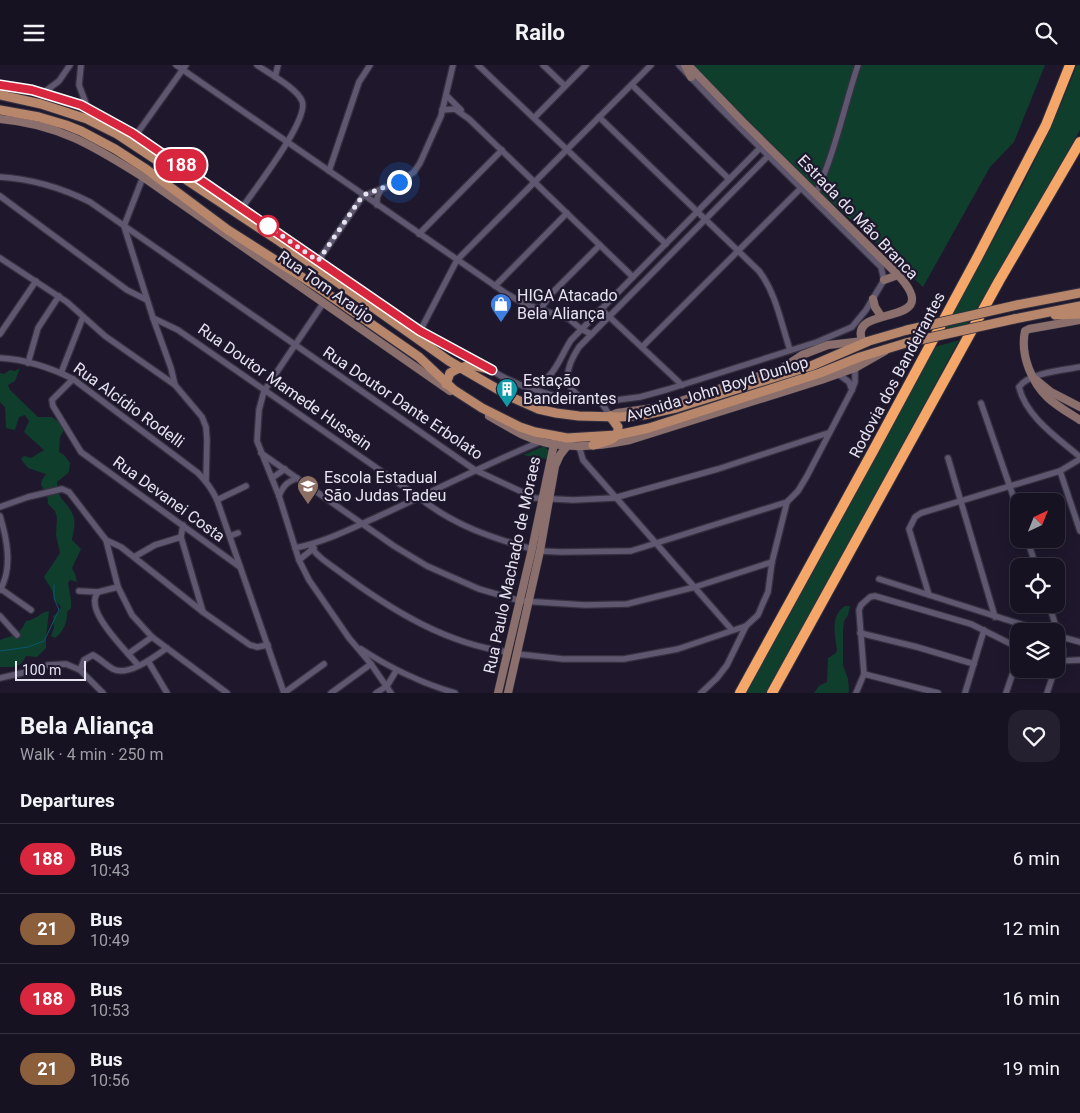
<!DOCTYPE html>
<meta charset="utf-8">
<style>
body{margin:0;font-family:Roboto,sans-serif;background:#24202f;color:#f1f3f6;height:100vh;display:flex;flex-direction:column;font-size:19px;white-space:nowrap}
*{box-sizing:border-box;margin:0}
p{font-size:16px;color:#9e9ea5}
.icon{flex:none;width:28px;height:28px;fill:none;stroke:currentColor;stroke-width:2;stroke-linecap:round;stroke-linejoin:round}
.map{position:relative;height:628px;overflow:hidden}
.sheet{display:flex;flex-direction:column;background:#171222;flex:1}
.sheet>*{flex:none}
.badge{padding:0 10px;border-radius:16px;font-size:18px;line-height:32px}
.needle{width:32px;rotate:43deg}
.controls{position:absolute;left:1010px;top:428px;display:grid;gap:10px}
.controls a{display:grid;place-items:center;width:55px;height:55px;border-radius:10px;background:#171222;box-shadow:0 2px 12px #0003,0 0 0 1px #363240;font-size:25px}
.scale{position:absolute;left:15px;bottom:12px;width:71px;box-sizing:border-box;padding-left:5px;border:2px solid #e7e4f2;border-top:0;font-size:14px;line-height:18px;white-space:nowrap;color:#e7e4f2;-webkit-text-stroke:4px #1f182d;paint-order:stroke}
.you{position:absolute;width:25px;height:25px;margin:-12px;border:4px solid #fff;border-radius:50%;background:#1a73e8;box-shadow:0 0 0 8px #1a73e833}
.map>.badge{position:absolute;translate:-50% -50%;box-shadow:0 0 0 2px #fff}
h2{padding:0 20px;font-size:19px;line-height:45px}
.round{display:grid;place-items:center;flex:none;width:52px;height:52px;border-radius:15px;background:#24202f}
.summary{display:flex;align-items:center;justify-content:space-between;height:85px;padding:0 20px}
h1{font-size:24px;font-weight:700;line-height:38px}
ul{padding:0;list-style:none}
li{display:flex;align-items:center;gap:15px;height:70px;padding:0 20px;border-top:1px solid #363240}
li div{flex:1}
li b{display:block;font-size:19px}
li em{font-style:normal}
li .badge{min-width:55px;font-weight:700;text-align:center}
header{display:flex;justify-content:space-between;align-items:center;height:65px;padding:0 20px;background:#171222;font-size:22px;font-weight:700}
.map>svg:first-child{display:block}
.green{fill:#0f3e2d}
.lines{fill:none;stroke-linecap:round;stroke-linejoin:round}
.stream{stroke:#07586e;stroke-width:1}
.street-casing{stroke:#353140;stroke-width:8}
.secondary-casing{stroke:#353140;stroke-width:9}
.primary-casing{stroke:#353140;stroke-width:11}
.highway-casing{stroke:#353140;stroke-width:12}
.street{stroke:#5e576f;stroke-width:5.5}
.secondary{stroke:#8b6f6d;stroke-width:8}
.primary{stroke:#b8876b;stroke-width:9}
.highway{stroke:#f4a768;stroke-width:10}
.primary-bridge-casing{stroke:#353140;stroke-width:11;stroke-linecap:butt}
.primary-bridge{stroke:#b8876b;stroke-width:9}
.line-casing{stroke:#fff;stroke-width:11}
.line{stroke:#d7263d;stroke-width:8}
.walk{stroke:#e7e4f2;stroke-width:5;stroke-dasharray:0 9}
.stop-dot{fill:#fff;stroke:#d7263d;stroke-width:2.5}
.labels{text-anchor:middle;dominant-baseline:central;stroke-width:4.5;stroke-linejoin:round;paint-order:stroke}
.street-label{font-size:16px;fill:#e7e4f2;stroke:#1f182d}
.poi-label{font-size:16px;fill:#e7e4f2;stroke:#1f182d;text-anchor:start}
</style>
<header><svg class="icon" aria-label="menu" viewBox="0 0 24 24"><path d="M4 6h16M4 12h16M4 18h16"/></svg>Railo<svg class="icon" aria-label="search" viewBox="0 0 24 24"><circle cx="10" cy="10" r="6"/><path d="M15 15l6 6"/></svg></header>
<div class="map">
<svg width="1080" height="628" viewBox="0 0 1080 628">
<rect width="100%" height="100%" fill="#1f182d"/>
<g class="green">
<path d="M692,0H1045L1014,77L990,102L923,222L814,121Z"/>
<path d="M1077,0H1080V65L998,209L966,261L943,266C991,179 1041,93 1077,0Z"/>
<path d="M959,275L817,538L766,628H745L817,500L935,282Z"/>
<path d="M20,303L15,316L8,320L10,325L38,352H52L62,360L64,365L60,372L59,387L64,390L70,398L69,407L57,417C57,435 66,435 72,448C77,457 73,466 72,475L81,484L72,503L75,509L77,517L70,515L68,518C69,527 72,534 71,543L67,547C68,556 63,568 55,573L51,571L54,562L53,551L59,547L61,542L55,535L52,525L44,512L60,488L56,470L57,452L55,446L48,439L47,429L41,420L42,415L46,409L28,403L21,394L24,391L31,393L44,385L24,367L29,356L25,350L19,352L15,365L6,363L5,342L0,337V308L4,309L10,305L15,306Z"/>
<path d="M544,381L549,386L546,394L523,390Z"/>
<path d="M845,541H850L848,550L844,556L843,566V600L848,614L849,626L848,628H814L819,621L827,617L828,593L836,588L837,585C835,569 830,551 845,541Z"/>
<path d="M49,546L46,572V583L37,592L26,591C20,604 12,602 0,602V575C15,569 18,572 26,556C38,554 40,547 49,546Z"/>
</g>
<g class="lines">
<path class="stream" d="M0,586L28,582L44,576L59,545L54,533V520"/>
<g class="street-casing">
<g id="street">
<path d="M81,0L79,20L88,44"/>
<path d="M176,0L507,229L525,239L569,254L581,264L591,269"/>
<path d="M478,0L666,179"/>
<path d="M543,0L565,21"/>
<path d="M275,12L278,0"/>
<path d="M0,20C62,27 114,54 164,89"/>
<path d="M632,20L729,114"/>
<path d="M43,28L59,16L70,0"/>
<path d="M446,30L461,45"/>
<path d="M442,45L455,44L469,54L633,212"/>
<path d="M599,52L759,206C776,228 781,258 790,285"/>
<path d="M534,53L586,0"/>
<path d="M136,70L186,0"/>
<path d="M178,98L420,266L505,313L523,321L555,331L601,337L640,332L669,324L817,277L852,262L866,245L884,215L881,202L720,43L679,0"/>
<path d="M329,106L359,17L370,0"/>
<path d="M0,112C32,114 62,123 90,137L475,405L535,433L573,435L614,433L718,404L828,368"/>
<path d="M143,112L124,161L153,253L171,303L175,320L202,352L206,362L207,375L206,416"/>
<path d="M816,128C835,88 844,42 858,0"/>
<path d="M0,131L127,225L147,235"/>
<path d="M377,140V133L381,124"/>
<path d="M242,143C254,125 310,54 302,36C297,23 268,8 257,0"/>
<path d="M419,169L502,85"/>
<path d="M0,193L67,237L105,271L175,320"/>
<path d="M318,196L363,131L399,117L414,107L420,98L441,51L453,0"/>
<path d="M495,221L567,148"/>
<path d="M324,237L264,326L259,345L257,376L279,431L299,495L309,515L349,573L371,599L391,628"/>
<path d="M601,244L682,320"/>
<path d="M540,245L551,229L600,180"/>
<path d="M565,251L585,252L594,251"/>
<path d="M153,253L178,265L420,433C453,460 492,473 532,484"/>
<path d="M420,266L457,195L651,0"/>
<path d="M0,269L36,216"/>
<path d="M642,282L801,123"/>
<path d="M0,293C24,294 52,303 73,314L198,408C206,416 212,424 217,435L284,628"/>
<path d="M28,298L38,263L59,231"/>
<path d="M1080,302C1063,305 1028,308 1019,322C1026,352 1058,373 1080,392"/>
<path d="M61,308L83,252"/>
<path d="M838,309L849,317L852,325"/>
<path d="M73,314L52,335L53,341L81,387L240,502"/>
<path d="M526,321C554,319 558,295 571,275L760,83"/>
<path d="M585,335C560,321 566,302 579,282L768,91"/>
<path d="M601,337L610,351"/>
<path d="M981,338L1019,448"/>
<path d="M579,381L583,395L732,565"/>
<path d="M261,388L394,481L427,501L479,524L521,536L585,540L627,539L695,522L772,497"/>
<path d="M948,393L995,552"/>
<path d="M1060,406L1080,466"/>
<path d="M272,413L285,404"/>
<path d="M279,431C283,421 287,417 297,413"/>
<path d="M217,435L246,421"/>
<path d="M0,442L28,432L62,424L69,427L106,475L118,522L132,550L152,572L227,628"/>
<path d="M0,451C7,474 13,503 0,525"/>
<path d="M183,460L181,472L203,547"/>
<path d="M230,471L238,468"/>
<path d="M1027,474L1036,501"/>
<path d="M106,475L121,482L203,547L250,580L257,582L268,580"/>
<path d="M310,480C317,493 333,501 344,510C393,546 447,579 508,587"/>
<path d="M295,483C325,477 350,464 377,452C432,427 486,399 542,376"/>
<path d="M540,486L561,487L631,486L787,437"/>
<path d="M134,492L155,480L181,472"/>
<path d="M299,495L314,483"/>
<path d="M879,514L1042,566"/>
<path d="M118,522L98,527C96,530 94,534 95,538C95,555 127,587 138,600"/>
<path d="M1,524L31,545"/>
<path d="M79,526L98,527"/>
<path d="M929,530L909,464L915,452L921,448L1060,406L1080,394"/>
<path d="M1049,539L1063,585V590L1056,602"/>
<path d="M0,551L17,570"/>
<path d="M860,568L917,582L974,599"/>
<path d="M1058,571L1080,577"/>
<path d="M361,584C390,603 421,618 455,628"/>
<path d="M128,589L152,572"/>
<path d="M517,589L563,594H624L678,584L746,561"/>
<path d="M148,596L167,628"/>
<path d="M1056,596L1080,595"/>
<path d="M80,605L84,595L93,590C100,594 106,600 113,604C128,612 154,592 167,583"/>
<path d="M864,609L938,628"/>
<path d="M0,613L35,605L48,600L66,599L80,605L103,628"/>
<path d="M284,628L324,599"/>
<path d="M331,628L371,599"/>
<path d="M376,628L387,621L396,606"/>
<path d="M701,628L717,613L727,600L746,561L758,550L763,538L768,527L772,497L787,437L798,426L807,411L852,325L855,317V303"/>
<path d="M856,628L864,609L859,545L861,540L870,532L875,531L971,559L1019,583"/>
<path d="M965,628L984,565"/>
<path d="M1006,628L1019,590"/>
<path d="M1047,628L1055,604"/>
</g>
</g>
<g class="secondary-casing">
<g id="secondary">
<path d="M685,0L691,12"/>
<path d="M688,0L743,57L898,210C948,264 848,238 862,275"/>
<path d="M0,54C59,59 95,82 143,112L450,326"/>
<path d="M884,215L898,210"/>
<path d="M873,234L875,242L881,251"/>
<path d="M1080,255L1029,264L1025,266C1022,280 1024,291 1029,304C1040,332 1056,340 1080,355"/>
<path d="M1035,314L1051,327L1080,342"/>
<path d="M489,351C500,357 511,364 523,370C556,386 595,382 630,375L821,315L855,303L885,286"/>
<path d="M610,351L617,348L653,343L674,338L781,304L802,290L828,280L864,276"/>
<path d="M498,628L532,484L554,379"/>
<path d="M508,628L540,486L555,401L560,390L567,381"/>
</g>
</g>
<g class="primary-casing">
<g id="primary">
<path d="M0,30L41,39L87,54L117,69L279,176L449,296L511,332L538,344L556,348L579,351L620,352L644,350L676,343L811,301L869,276L907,265"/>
<path d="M0,45L39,52L66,60L81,66L115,84L146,104L228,165L319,223L419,292L454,325L482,343L520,362L535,367L567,373L617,370L649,363L820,308L860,292L906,278"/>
<path d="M163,88L182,107"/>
<path d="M1017,240L1080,228"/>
<path d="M1055,250L1080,249"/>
<path d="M1014,254L1080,241"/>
<path d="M446,319L450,308C466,298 474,300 491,305"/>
<path d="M593,380C604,376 619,377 618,362L610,351"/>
</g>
</g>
<g class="highway-casing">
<g id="highway">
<path d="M740,628L873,386L977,193L1046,60L1070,0"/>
<path d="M772,628L999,216L1080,77"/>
</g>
</g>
<use href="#street" class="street"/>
<use href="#secondary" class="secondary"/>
<use href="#primary" class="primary"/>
<use href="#highway" class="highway"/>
<g class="primary-bridge-casing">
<g id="primary-bridge">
<path d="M907,265L1017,240"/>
<path d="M906,278L1014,254"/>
</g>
</g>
<use href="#primary-bridge" class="primary-bridge"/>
</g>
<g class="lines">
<g class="line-casing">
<path id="line" d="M0,20L32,25L81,40L132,68L420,266L492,305"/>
</g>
<use href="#line" class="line"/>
<path class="walk" d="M268,161L318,196L363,130L399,117"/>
</g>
<defs>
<g id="shop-pin" transform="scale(1.125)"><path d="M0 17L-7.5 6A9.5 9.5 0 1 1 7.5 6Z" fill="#3f7fe0" stroke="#1f182d"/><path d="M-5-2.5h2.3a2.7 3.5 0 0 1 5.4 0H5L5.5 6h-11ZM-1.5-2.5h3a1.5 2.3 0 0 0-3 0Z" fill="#fff"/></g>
<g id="building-pin" transform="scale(1.125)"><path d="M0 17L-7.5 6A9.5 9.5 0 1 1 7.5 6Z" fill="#0f9aa8" stroke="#1f182d"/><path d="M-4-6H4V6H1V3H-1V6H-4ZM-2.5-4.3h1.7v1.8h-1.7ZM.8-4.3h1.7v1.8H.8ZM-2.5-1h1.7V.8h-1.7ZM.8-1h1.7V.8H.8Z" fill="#fff"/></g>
<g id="school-pin" transform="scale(1.125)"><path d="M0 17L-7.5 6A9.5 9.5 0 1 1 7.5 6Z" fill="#8d6e63" stroke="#1f182d"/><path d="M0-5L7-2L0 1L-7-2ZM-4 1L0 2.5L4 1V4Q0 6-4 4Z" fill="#fff"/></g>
</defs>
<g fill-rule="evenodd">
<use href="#shop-pin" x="501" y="239"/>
<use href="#building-pin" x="507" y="324"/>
<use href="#school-pin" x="308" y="421"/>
</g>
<circle class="stop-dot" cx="268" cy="161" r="10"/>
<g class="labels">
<g class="street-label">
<text transform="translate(858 152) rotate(46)">Estrada do Mão Branca</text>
<text transform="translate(326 222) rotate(35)">Rua Tom Araújo</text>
<text transform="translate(897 310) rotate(-62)">Rodovia dos Bandeirantes</text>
<text transform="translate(285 322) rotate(35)">Rua Doutor Mamede Hussein</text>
<text transform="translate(717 324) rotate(-17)">Avenida John Boyd Dunlop</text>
<text transform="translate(403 338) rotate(34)">Rua Doutor Dante Erbolato</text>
<text transform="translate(129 340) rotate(36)">Rua Alcídio Rodelli</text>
<text transform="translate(169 434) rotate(36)">Rua Devanei Costa</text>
<text transform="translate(512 500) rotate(-78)">Rua Paulo Machado de Moraes</text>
</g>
<g class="poi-label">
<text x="517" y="230">HIGA Atacado<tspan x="517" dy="18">Bela Aliança</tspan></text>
<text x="523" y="315">Estação<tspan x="523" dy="18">Bandeirantes</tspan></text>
<text x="324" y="412">Escola Estadual<tspan x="324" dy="18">São Judas Tadeu</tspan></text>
</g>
</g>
</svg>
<div class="controls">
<a><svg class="needle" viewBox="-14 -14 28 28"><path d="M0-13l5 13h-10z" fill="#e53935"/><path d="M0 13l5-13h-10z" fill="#9e9ea5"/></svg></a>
<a><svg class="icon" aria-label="locate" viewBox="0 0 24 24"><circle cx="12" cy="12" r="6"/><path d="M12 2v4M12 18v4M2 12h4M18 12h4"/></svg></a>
<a><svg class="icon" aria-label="layers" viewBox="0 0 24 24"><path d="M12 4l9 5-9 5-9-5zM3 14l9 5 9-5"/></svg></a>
</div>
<div class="scale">100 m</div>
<div class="you" style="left:399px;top:117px"></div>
<b class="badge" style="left:181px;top:100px;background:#d7263d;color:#fff">188</b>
</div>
<section class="sheet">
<div class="summary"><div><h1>Bela Aliança</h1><p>Walk · 4 min · 250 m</p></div><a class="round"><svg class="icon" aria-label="heart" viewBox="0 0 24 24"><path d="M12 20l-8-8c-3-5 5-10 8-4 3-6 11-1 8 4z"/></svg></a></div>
<h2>Departures</h2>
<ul>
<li><span class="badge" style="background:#d7263d;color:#fff">188</span><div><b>Bus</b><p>10:43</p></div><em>6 min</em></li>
<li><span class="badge" style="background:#8b5e3c;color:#fff">21</span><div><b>Bus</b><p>10:49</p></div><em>12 min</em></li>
<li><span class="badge" style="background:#d7263d;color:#fff">188</span><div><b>Bus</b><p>10:53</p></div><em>16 min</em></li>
<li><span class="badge" style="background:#8b5e3c;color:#fff">21</span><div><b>Bus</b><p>10:56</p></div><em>19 min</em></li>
</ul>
</section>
